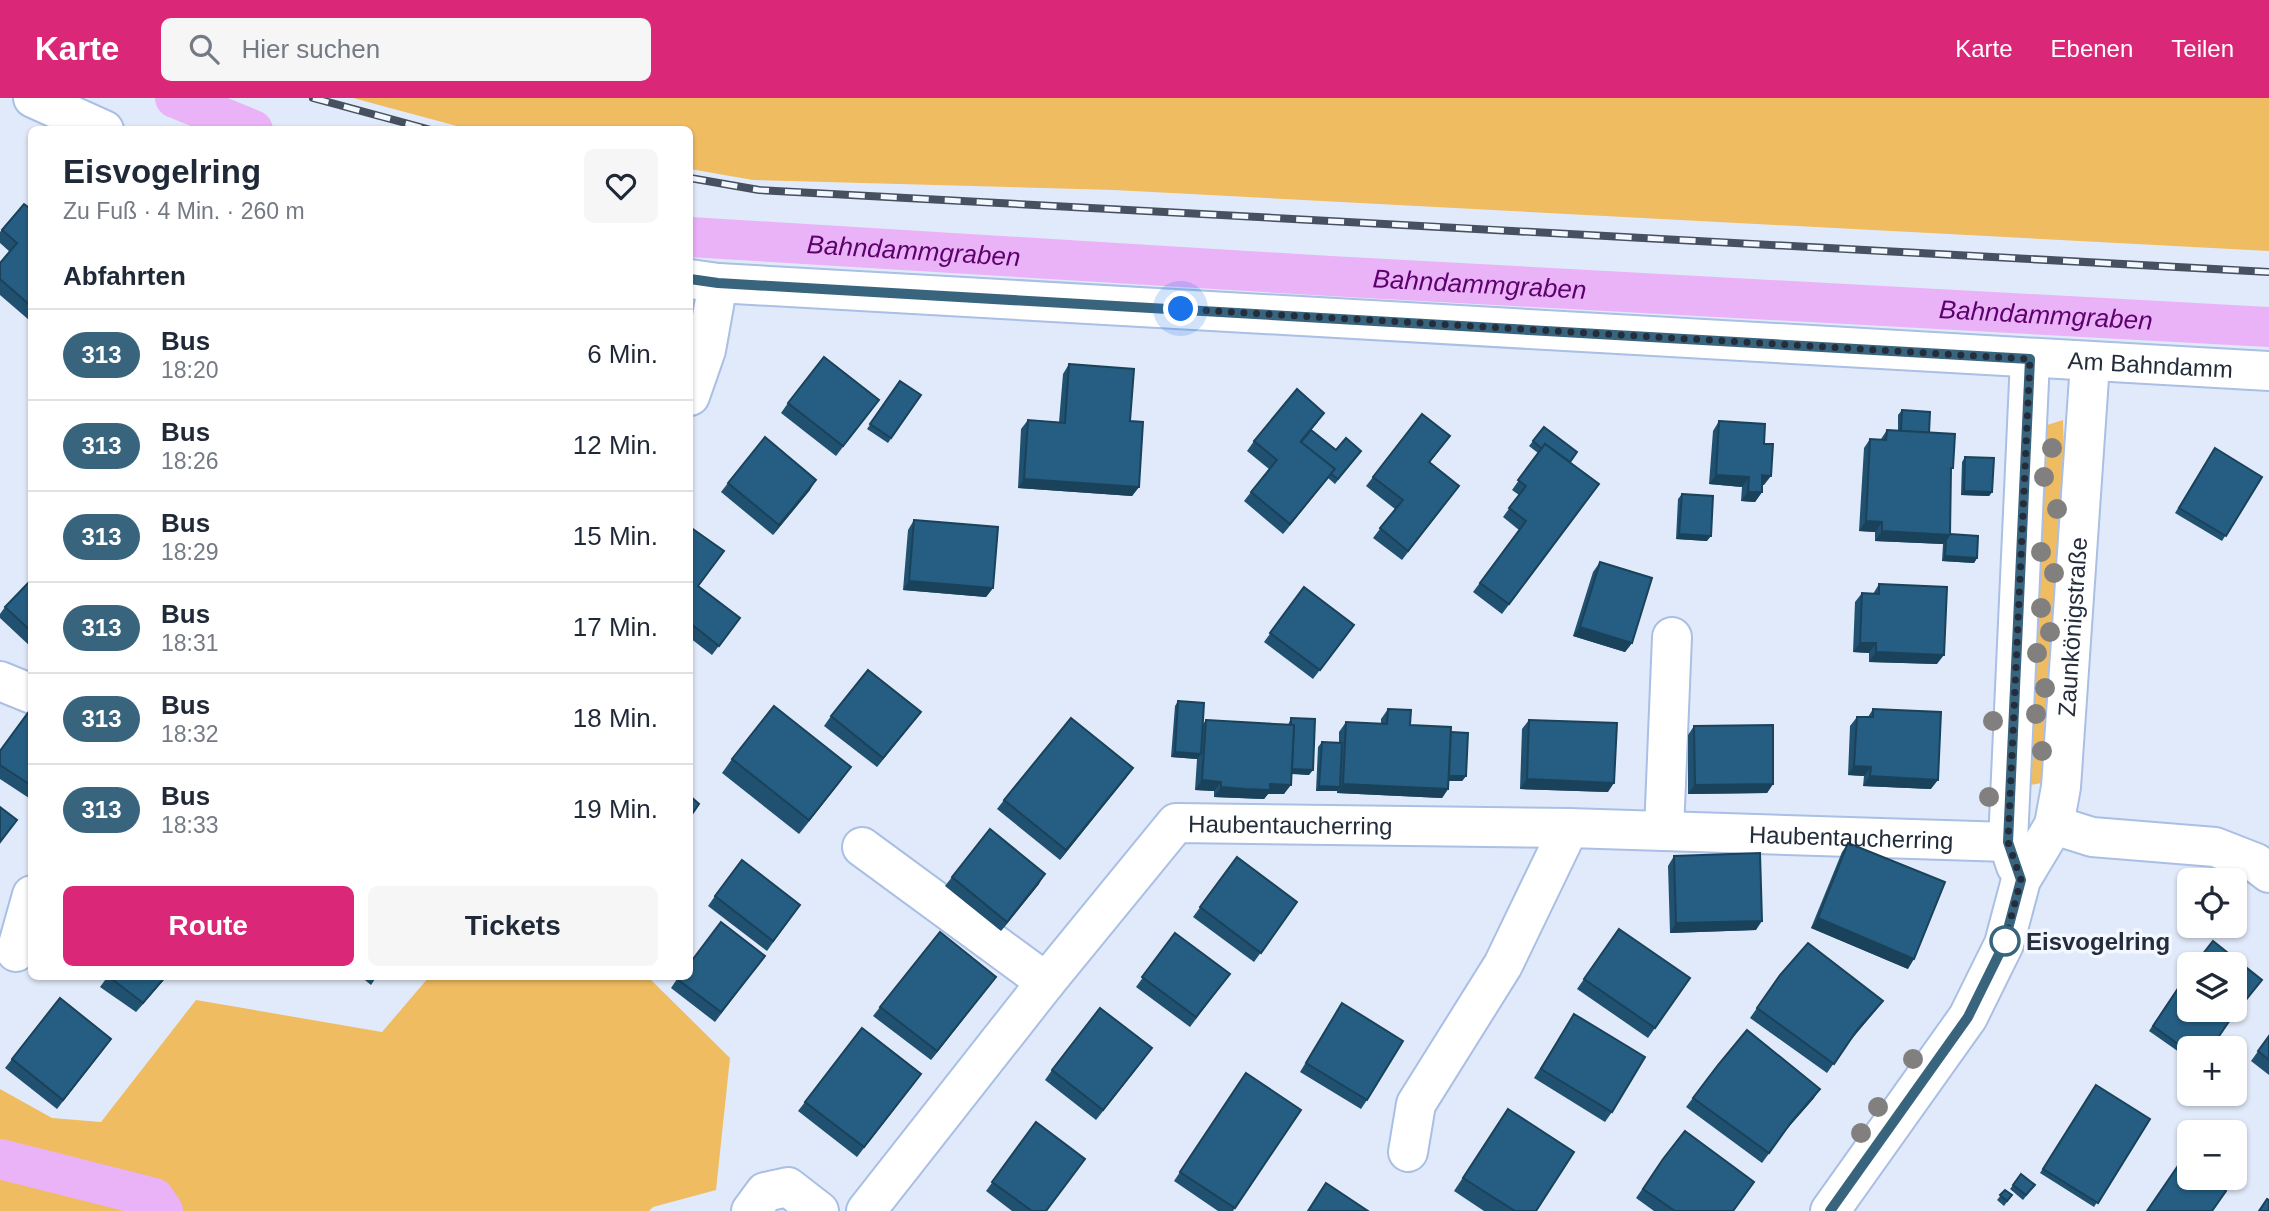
<!DOCTYPE html>
<html lang="de">
<meta charset="utf-8">
<style>
body{margin:0;font-family:Arial,sans-serif;background:#f6f6f7;color:#1f2937;height:100vh;display:flex;flex-direction:column;font-size:26px;white-space:nowrap}
*{box-sizing:border-box;margin:0}
p{font-size:23px;color:#747a83}
.icon{flex:none;width:38px;height:38px;fill:none;stroke:currentColor;stroke-width:2;stroke-linecap:round;stroke-linejoin:round}
.map{position:relative;flex:1;overflow:hidden}
.details{position:absolute;left:28px;top:28px;width:665px;height:854px;display:flex;flex-direction:column;background:#fff;border-radius:10px;box-shadow:0 2px 5px #0004}
.details>*{flex:none}
.badge{padding:0 14px;border-radius:23px;font-size:24px;line-height:46px}
.fabs{position:absolute;left:2177px;top:770px;display:grid;gap:14px}
.fabs a{display:grid;place-items:center;width:70px;height:70px;border-radius:10px;background:#fff;box-shadow:0 2px 5px #0004;font-size:35px}
.you{position:absolute;width:35px;height:35px;margin:-18px;border:5px solid #fff;border-radius:50%;background:#1a73e8;box-shadow:0 0 0 10px #1a73e833}
.map>.badge{position:absolute;translate:-50% -50%;box-shadow:0 0 0 4px #fff}
h2{padding:0 35px;font-size:26px;line-height:63px}
.round{display:grid;place-items:center;flex:none;width:74px;height:74px;border-radius:10px;background:#f6f6f7}
.headline{display:flex;align-items:center;justify-content:space-between;height:119px;padding:0 35px}
h1{font-size:33px;font-weight:600;line-height:52px}
.action{display:flex;gap:14px;margin-top:auto;padding:14px 35px}
.action a{flex:1;height:80px;border-radius:10px;background:#db2777;color:#fff;font-size:28px;font-weight:600;line-height:80px;text-align:center}
.action a+a{background:#f6f6f7;color:#1f2937}
ul{padding:0;list-style:none}
li{display:flex;align-items:center;gap:21px;height:91px;padding:0 35px;border-top:2px solid #e0e1e3}
li div{flex:1}
li b{display:block;font-size:26px}
li em{font-style:normal}
li .badge{min-width:77px;font-weight:700;text-align:center}
header{display:flex;align-items:center;gap:42px;box-sizing:border-box;height:98px;padding:0 35px;background:#db2777;color:#fff}
header strong{font-size:33px}
nav{display:flex;gap:38px;margin-inline-start:auto;font-size:24px}
.search{width:490px;height:63px;background:#f6f6f7;display:flex;align-items:center;gap:18px;box-sizing:border-box;padding:0 24px;border-radius:10px;color:#747a83;font-size:26px}
.map>svg:first-child{display:block}
.green{fill:#efbc61}
.lines{fill:none;stroke-linecap:round;stroke-linejoin:round}
.canal{stroke:#eab2f7;stroke-width:40}
.minor-casing{stroke:#a9bfe4;stroke-width:42}
.minor{stroke:#fff;stroke-width:38}
.rail-casing{stroke:#47505f;stroke-width:8}
.rail{stroke:#f3f7ff;stroke-width:5;stroke-dasharray:16;stroke-linecap:butt}
.tree{fill:#82807e}
.wall{fill:#205170}
.shaded-wall{fill:#1a425b}
.building{fill:#255e82;stroke:#1a425b;stroke-width:2}
.line-casing{stroke:#fff;stroke-width:16}
.line{stroke:#38647d;stroke-width:10}
.walk{stroke:#242d3b;stroke-width:7;stroke-dasharray:0 12.6}
.stop-dot{fill:#fff;stroke:#38647d;stroke-width:3.5}
.labels{text-anchor:middle;dominant-baseline:central;stroke-width:7;stroke-linejoin:round;paint-order:stroke}
.street-label{font-size:24px;fill:#242d3b;stroke:#f3f7ff}
.stop-label{font-size:24px;font-weight:bold;fill:#242d3b;stroke:#f3f7ff;text-anchor:start}
.water-label{font-size:26px;font-style:italic;fill:#5d006d;stroke:#f3f7ff}
</style>
<header>
<strong>Karte</strong>
<div class="search"><svg class="icon" aria-label="search" viewBox="0 0 24 24"><circle cx="10" cy="10" r="6"/><path d="M15 15l6 6"/></svg>Hier suchen</div>
<nav><a>Karte</a><a>Ebenen</a><a>Teilen</a></nav>
</header>
<div class="map">
<svg width="2269" height="1113" viewBox="0 0 2269 1113">
<rect width="100%" height="100%" fill="#e1eafa"/>
<g class="green">
<path d="M353,0H2269V153L1114,92L753,82L690,71V32L468,31Z"/>
<path d="M2063,322L2065,389L2047,684L2030,687L2044,328Z"/>
<path d="M429,879H648L730,960L716,1092L653,1109L649,1113H0V991L52,1020L101,1024L196,902L382,934Z"/>
</g>
<g class="lines">
<g class="canal">
<path d="M175,0L253,32"/>
<path id="s1" d="M690,139L1330,178L2269,229"/>
<path d="M0,1061L154,1100L163,1113"/>
</g>
<g class="minor-casing">
<g id="minor">
<path d="M33,0L104,32"/>
<path id="s2" d="M690,181L718,185L2269,273"/>
<path d="M690,298L706,252L718,185"/>
<path d="M0,583L32,596"/>
<path d="M2054,727L2092,739L2215,749L2256,765L2269,775"/>
<path d="M1664,733L1672,539"/>
<path d="M862,749L1046,884"/>
<path d="M2016,768L2008,744L2030,261"/>
<path d="M16,854L32,797"/>
<path d="M1408,1054L1416,1006L1503,867L1569,730"/>
<path d="M751,1113L765,1094L788,1089L819,1113"/>
<path id="s3" d="M866,1113L1046,884L1176,725L1569,730L2008,744"/>
<path id="s4" d="M1830,1113L1968,919L2004,846L2021,782L2054,727L2061,689L2090,265"/>
</g>
</g>
<use href="#minor" class="minor"/>
<g class="rail-casing">
<g id="rail">
<path d="M313,0L431,32"/>
<path d="M690,80L759,92L2269,174"/>
</g>
</g>
<use href="#rail" class="rail"/>
</g>
<g class="tree">
<circle cx="2052" cy="350" r="10"/>
<circle cx="2044" cy="379" r="10"/>
<circle cx="2057" cy="411" r="10"/>
<circle cx="2041" cy="454" r="10"/>
<circle cx="2054" cy="475" r="10"/>
<circle cx="2041" cy="510" r="10"/>
<circle cx="2050" cy="534" r="10"/>
<circle cx="2037" cy="555" r="10"/>
<circle cx="2045" cy="590" r="10"/>
<circle cx="2036" cy="616" r="10"/>
<circle cx="1993" cy="623" r="10"/>
<circle cx="2042" cy="653" r="10"/>
<circle cx="1989" cy="699" r="10"/>
<circle cx="1913" cy="961" r="10"/>
<circle cx="1878" cy="1009" r="10"/>
<circle cx="1861" cy="1035" r="10"/>
</g>
<g class="wall">
<path d="M24,106L32,112V219L29,222L0,197V165L10,154L0,145V134Z"/>
<path d="M1069,266L1130,323L1139,389L1132,398L1018,390L1021,331L1028,322L1059,324L1063,276Z"/>
<path d="M900,283L921,297L888,345L867,331Z"/>
<path d="M879,302L836,358L781,315L788,305Z"/>
<path d="M1902,312L1929,335L1951,373L1950,436L1977,460L1974,465L1942,463L1943,446L1875,443V434L1859,433L1864,350L1870,341H1881L1887,332L1898,333V317Z"/>
<path d="M1719,323L1764,346V387H1762V394L1755,404L1741,403L1742,389L1709,386L1713,333Z"/>
<path d="M1318,324L1311,332L1336,352L1361,353L1335,386L1328,380L1283,436L1244,403L1269,371L1247,353L1254,343Z"/>
<path d="M1544,329L1570,365L1599,386L1502,516L1473,494L1519,432L1503,419L1519,397L1512,392L1538,355L1529,348Z"/>
<path d="M1450,338L1430,364L1459,388L1402,462L1373,440L1395,411L1366,388L1373,379Z"/>
<path d="M2215,350L2262,379L2222,443L2175,415Z"/>
<path d="M1965,359L1992,394L1989,398L1961,397L1962,364Z"/>
<path d="M728,385L810,392L773,437L721,394Z"/>
<path d="M1682,396L1707,443L1676,441L1678,401Z"/>
<path d="M914,422L993,490L986,499L903,492L908,432Z"/>
<path d="M690,429L698,488L740,520L712,557L690,540Z"/>
<path d="M1600,464L1632,545L1625,554L1573,538L1593,474Z"/>
<path d="M32,481V550L0,520V516L5,509Z"/>
<path d="M1879,486L1937,566L1869,564V555L1853,554L1855,504L1862,495L1873,496Z"/>
<path d="M1304,489L1354,527L1313,581L1264,544Z"/>
<path d="M1178,603L1203,626L1206,622L1288,627L1291,620L1309,677L1291,676L1284,696H1268L1264,701L1214,699V693L1195,692L1197,661L1171,659L1175,608Z"/>
<path d="M1388,611L1410,627L1451,634L1466,678L1462,683H1449L1448,691L1442,700L1337,695V693H1316L1318,649L1322,644L1339,645V634L1346,624L1381,626V621Z"/>
<path d="M1873,611L1931,691L1863,688L1864,678L1848,677L1850,628L1857,619H1868Z"/>
<path d="M32,613V702L0,681V653Z"/>
<path d="M921,614L877,669L824,628L831,618Z"/>
<path d="M1529,622L1608,694L1520,691L1522,631Z"/>
<path d="M1694,628L1773,686L1767,695L1688,696V637Z"/>
<path d="M732,661L851,669L799,736L722,675Z"/>
<path d="M1133,670L1060,762L997,711L1004,702Z"/>
<path d="M1848,745L1908,871L1811,830L1842,754Z"/>
<path d="M1674,758L1756,832L1670,835L1668,768Z"/>
<path d="M1237,759L1297,804L1254,864L1193,819Z"/>
<path d="M952,779L1039,786L1001,833L945,788Z"/>
<path d="M715,798L800,807L767,853L708,808Z"/>
<path d="M1619,831L1690,880L1648,940L1577,891Z"/>
<path d="M1175,835L1230,876L1190,929L1136,889Z"/>
<path d="M765,858L715,924L671,890L679,878Z"/>
<path d="M1780,877L1876,912L1851,941L1827,975L1750,920Z"/>
<path d="M108,878H167L136,914L100,889Z"/>
<path d="M360,878H377L371,887Z"/>
<path d="M2180,886L2189,950V961L2149,933Z"/>
<path d="M989,888L931,962L873,918L880,909Z"/>
<path d="M1342,905L1367,1002L1361,1011L1300,974Z"/>
<path d="M1574,916L1612,1014L1605,1024L1534,980Z"/>
<path d="M2269,938V977L2251,963Z"/>
<path d="M104,951L57,1011L5,970L12,961Z"/>
<path d="M1145,960L1096,1022L1045,982L1052,972Z"/>
<path d="M1718,967L1814,1000L1786,1032L1762,1065L1686,1009Z"/>
<path d="M1246,975L1301,1012L1233,1113H1218L1174,1083Z"/>
<path d="M914,986L857,1059L798,1013L805,1004Z"/>
<path d="M2096,987L2150,1021L2094,1109L2040,1075Z"/>
<path d="M1036,1024L1046,1113H1012L986,1093Z"/>
<path d="M1499,1025L1536,1113H1484L1454,1093Z"/>
<path d="M1663,1061L1733,1113H1654L1636,1100Z"/>
<path d="M2013,1087H2035L2023,1102L2010,1091Z"/>
<path d="M2005,1092L2012,1097L2004,1108L1997,1102Z"/>
</g>
<g class="shaded-wall">
<path d="M1335,371L1328,380L1283,436L1290,426Z"/>
<path d="M1716,377L1749,379L1742,389L1709,386Z"/>
<path d="M1762,377L1771,378L1764,387H1756Z"/>
<path d="M1024,381L1139,389L1132,398L1018,390Z"/>
<path d="M816,382L810,392L773,437L779,427Z"/>
<path d="M1964,393L1992,394L1989,398L1961,397Z"/>
<path d="M1748,394H1762L1755,404L1741,403Z"/>
<path d="M1866,423L1882,424L1875,434L1859,433Z"/>
<path d="M1882,433L1950,437L1943,446L1875,443Z"/>
<path d="M1679,436L1711,438L1707,443L1676,441Z"/>
<path d="M1945,458L1977,460L1974,465L1942,463Z"/>
<path d="M909,483L993,490L986,499L903,492Z"/>
<path d="M1580,529L1632,545L1625,554L1573,538Z"/>
<path d="M1860,545H1876L1869,555L1853,554Z"/>
<path d="M1876,554L1944,557L1937,566L1869,564Z"/>
<path d="M921,614L914,623L877,669L883,660Z"/>
<path d="M1175,654L1201,656L1197,661L1171,659Z"/>
<path d="M1854,668L1871,669L1864,678L1848,677Z"/>
<path d="M851,669L841,683L799,736L809,722Z"/>
<path d="M1133,670L1126,680L1060,762L1066,752Z"/>
<path d="M1289,670L1313,672L1309,677L1285,675Z"/>
<path d="M1445,677L1466,678L1462,683L1442,682Z"/>
<path d="M1870,678L1938,682L1931,691L1863,688Z"/>
<path d="M1527,681L1614,685L1608,694L1520,691Z"/>
<path d="M1202,682L1221,684L1214,693L1195,692Z"/>
<path d="M1270,686L1291,687L1284,696H1268L1264,701L1214,699L1221,689Z"/>
<path d="M1343,686L1448,691L1442,700L1337,695Z"/>
<path d="M1773,686L1767,695L1688,696L1695,687Z"/>
<path d="M1319,688L1340,689L1337,693H1316Z"/>
<path d="M1045,776L1039,786L1001,833L1007,824Z"/>
<path d="M1818,820L1914,861L1908,871L1811,830Z"/>
<path d="M1762,823L1756,832L1670,835L1676,825Z"/>
<path d="M166,878H167L136,914L143,905Z"/>
<path d="M996,879L989,888L931,962L937,953Z"/>
<path d="M1883,903L1876,912L1851,942L1857,932Z"/>
<path d="M1820,991L1814,1000L1786,1032L1762,1065L1792,1023Z"/>
</g>
<g class="building">
<path d="M24,106L32,112V209L0,181V165L17,145L2,132Z"/>
<path d="M824,259L879,302L843,348L788,305Z"/>
<path d="M1069,266L1134,271L1130,323L1143,324L1139,389L1024,381L1028,322L1065,325Z"/>
<path d="M900,283L921,297L891,340L870,326Z"/>
<path d="M1297,291L1324,315L1301,343L1335,371L1290,426L1251,394L1277,362L1254,343Z"/>
<path d="M1902,312L1930,314L1929,335L1901,333Z"/>
<path d="M1422,316L1450,338L1429,364L1459,388L1408,453L1380,430L1403,402L1373,379Z"/>
<path d="M1719,323L1765,326L1764,346H1773L1771,378L1762,377V394H1748L1749,379L1716,377Z"/>
<path d="M1544,329L1577,354L1570,364L1545,346L1542,351L1533,343Z"/>
<path d="M1311,332L1336,352L1346,340L1361,353L1338,381L1331,376L1335,371L1301,344Z"/>
<path d="M1887,332L1955,336L1953,370H1951L1950,437L1882,433V424L1866,423L1870,341L1886,342Z"/>
<path d="M765,339L816,382L779,427L728,385Z"/>
<path d="M1545,346L1599,386L1509,506L1480,485L1526,423L1509,410L1526,388L1518,382Z"/>
<path d="M2215,350L2262,379L2226,438L2179,410Z"/>
<path d="M1965,359L1994,360L1992,394L1964,393Z"/>
<path d="M1682,396L1713,398L1711,438L1679,436Z"/>
<path d="M914,422L998,429L993,490L909,483Z"/>
<path d="M690,429L724,453L698,488L740,520L719,548L690,525Z"/>
<path d="M1950,436L1978,438L1977,460L1945,458L1946,442Z"/>
<path d="M1600,464L1652,480L1632,545L1580,529Z"/>
<path d="M32,481V534L5,509Z"/>
<path d="M1879,486L1947,489L1944,557L1876,554V545H1860L1862,495L1879,496Z"/>
<path d="M1304,489L1354,527L1320,572L1270,535Z"/>
<path d="M868,572L921,614L883,660L831,618Z"/>
<path d="M1178,603L1204,605L1201,656L1175,654Z"/>
<path d="M774,608L851,669L809,722L732,661Z"/>
<path d="M1388,611L1411,612L1410,627L1451,629L1448,691L1343,686L1346,624L1387,626Z"/>
<path d="M1873,611L1941,614L1938,682L1870,678L1871,669L1854,668L1857,619H1873Z"/>
<path d="M30,612L32,613V688L0,667V653Z"/>
<path d="M1071,620L1133,670L1066,752L1004,702Z"/>
<path d="M1291,620L1315,621L1313,672L1292,671L1294,627H1291Z"/>
<path d="M1206,622L1294,627L1291,687L1270,686V692L1246,691L1221,689V684L1202,682Z"/>
<path d="M1529,622L1617,625L1614,685L1527,681Z"/>
<path d="M1773,627V686L1695,687L1694,628Z"/>
<path d="M1451,634L1468,635L1466,678H1449Z"/>
<path d="M1322,644L1342,645L1340,689L1319,688Z"/>
<path d="M690,698L699,706L690,719Z"/>
<path d="M0,709L17,722L0,744Z"/>
<path d="M990,731L1045,776L1007,824L952,779Z"/>
<path d="M1848,745L1945,784L1914,861L1818,820Z"/>
<path d="M1760,755L1762,823L1676,825L1674,758Z"/>
<path d="M1237,759L1297,804L1261,855L1200,809Z"/>
<path d="M742,762L800,807L773,843L715,798Z"/>
<path d="M721,824L765,858L721,914L677,881L679,878H690V865Z"/>
<path d="M1619,831L1690,880L1655,930L1584,881Z"/>
<path d="M940,834L996,879L937,953L880,909Z"/>
<path d="M1175,835L1230,876L1196,919L1142,879Z"/>
<path d="M2213,843L2262,882L2232,919L2211,950H2189V954L2153,928L2189,874V912H2235V866H2195Z"/>
<path d="M1808,845L1883,903L1857,932L1834,966L1757,910L1780,877Z"/>
<path d="M108,878H166L143,905Z"/>
<path d="M60,900L111,941L63,1002L12,961Z"/>
<path d="M1342,905L1403,943L1367,1002L1306,965Z"/>
<path d="M1100,910L1152,950L1103,1012L1052,972Z"/>
<path d="M1574,916L1645,959L1612,1014L1541,971Z"/>
<path d="M862,930L921,976L864,1049L805,1004Z"/>
<path d="M1747,932L1820,991L1792,1023L1769,1055L1693,1000L1718,967Z"/>
<path d="M2269,938V962L2258,953Z"/>
<path d="M1246,975L1301,1012L1235,1110L1180,1074Z"/>
<path d="M2096,987L2150,1021L2098,1105L2043,1071Z"/>
<path d="M1508,1011L1574,1054L1536,1113H1515L1463,1080Z"/>
<path d="M1036,1024L1085,1061L1046,1113H1032L992,1084Z"/>
<path d="M1685,1033L1754,1084L1733,1113H1675L1643,1091L1663,1061Z"/>
<path d="M2182,1062L2189,1067V1080H2207L2226,1093L2212,1113H2147Z"/>
<path d="M2021,1076L2035,1087L2026,1097L2013,1087Z"/>
<path d="M1326,1085L1368,1113H1308Z"/>
<path d="M2005,1092L2012,1097L2007,1103L2000,1097Z"/>
<path d="M2267,1101L2269,1102V1113H2259Z"/>
</g>
<g class="lines">
<g class="line-casing">
<path id="line" d="M690,181L718,185L2030,261L2008,744L2021,782L2004,846L1968,919L1830,1113"/>
</g>
<use href="#line" class="line"/>
<path class="walk" d="M1181,211L2030,261L2008,744L2021,782L2004,846L2005,843"/>
</g>
<circle class="stop-dot" cx="2005" cy="843" r="14"/>
<g class="labels">
<g class="street-label">
<text stroke="none"><textPath href="#s2" startOffset="1463">Am Bahndamm</textPath></text>
<text stroke="none"><textPath href="#s4" startOffset="649">Zaunkönigstraße</textPath></text>
<text stroke="none"><textPath href="#s3" startOffset="611">Haubentaucherring</textPath></text>
<text stroke="none"><textPath href="#s3" startOffset="1172">Haubentaucherring</textPath></text>
</g>
<g class="stop-label">
<text x="2026" y="843">Eisvogelring</text>
</g>
<g class="water-label">
<text stroke="none"><textPath href="#s1" startOffset="224">Bahndammgraben</textPath></text>
<text stroke="none"><textPath href="#s1" startOffset="791">Bahndammgraben</textPath></text>
<text stroke="none"><textPath href="#s1" startOffset="1358">Bahndammgraben</textPath></text>
</g>
</g>
</svg>
<div class="fabs">
<a><svg class="icon" aria-label="locate" viewBox="0 0 24 24"><circle cx="12" cy="12" r="6"/><path d="M12 2v4M12 18v4M2 12h4M18 12h4"/></svg></a>
<a><svg class="icon" aria-label="layers" viewBox="0 0 24 24"><path d="M12 4l9 5-9 5-9-5zM3 14l9 5 9-5"/></svg></a>
<a>+</a>
<a>−</a>
</div>
<div class="you" style="left:1181px;top:211px"></div>
<section class="details">
<div class="headline"><div><h1>Eisvogelring</h1><p>Zu Fuß · 4 Min. · 260 m</p></div><a class="round"><svg class="icon" aria-label="heart" viewBox="0 0 24 24"><path d="M12 20l-8-8c-3-5 5-10 8-4 3-6 11-1 8 4z"/></svg></a></div>
<h2>Abfahrten</h2>
<ul>
<li><span class="badge" style="background:#38647d;color:#fff">313</span><div><b>Bus</b><p>18:20</p></div><em>6 Min.</em></li>
<li><span class="badge" style="background:#38647d;color:#fff">313</span><div><b>Bus</b><p>18:26</p></div><em>12 Min.</em></li>
<li><span class="badge" style="background:#38647d;color:#fff">313</span><div><b>Bus</b><p>18:29</p></div><em>15 Min.</em></li>
<li><span class="badge" style="background:#38647d;color:#fff">313</span><div><b>Bus</b><p>18:31</p></div><em>17 Min.</em></li>
<li><span class="badge" style="background:#38647d;color:#fff">313</span><div><b>Bus</b><p>18:32</p></div><em>18 Min.</em></li>
<li><span class="badge" style="background:#38647d;color:#fff">313</span><div><b>Bus</b><p>18:33</p></div><em>19 Min.</em></li>
</ul>
<div class="action"><a>Route</a><a>Tickets</a></div>
</section>
</div>
